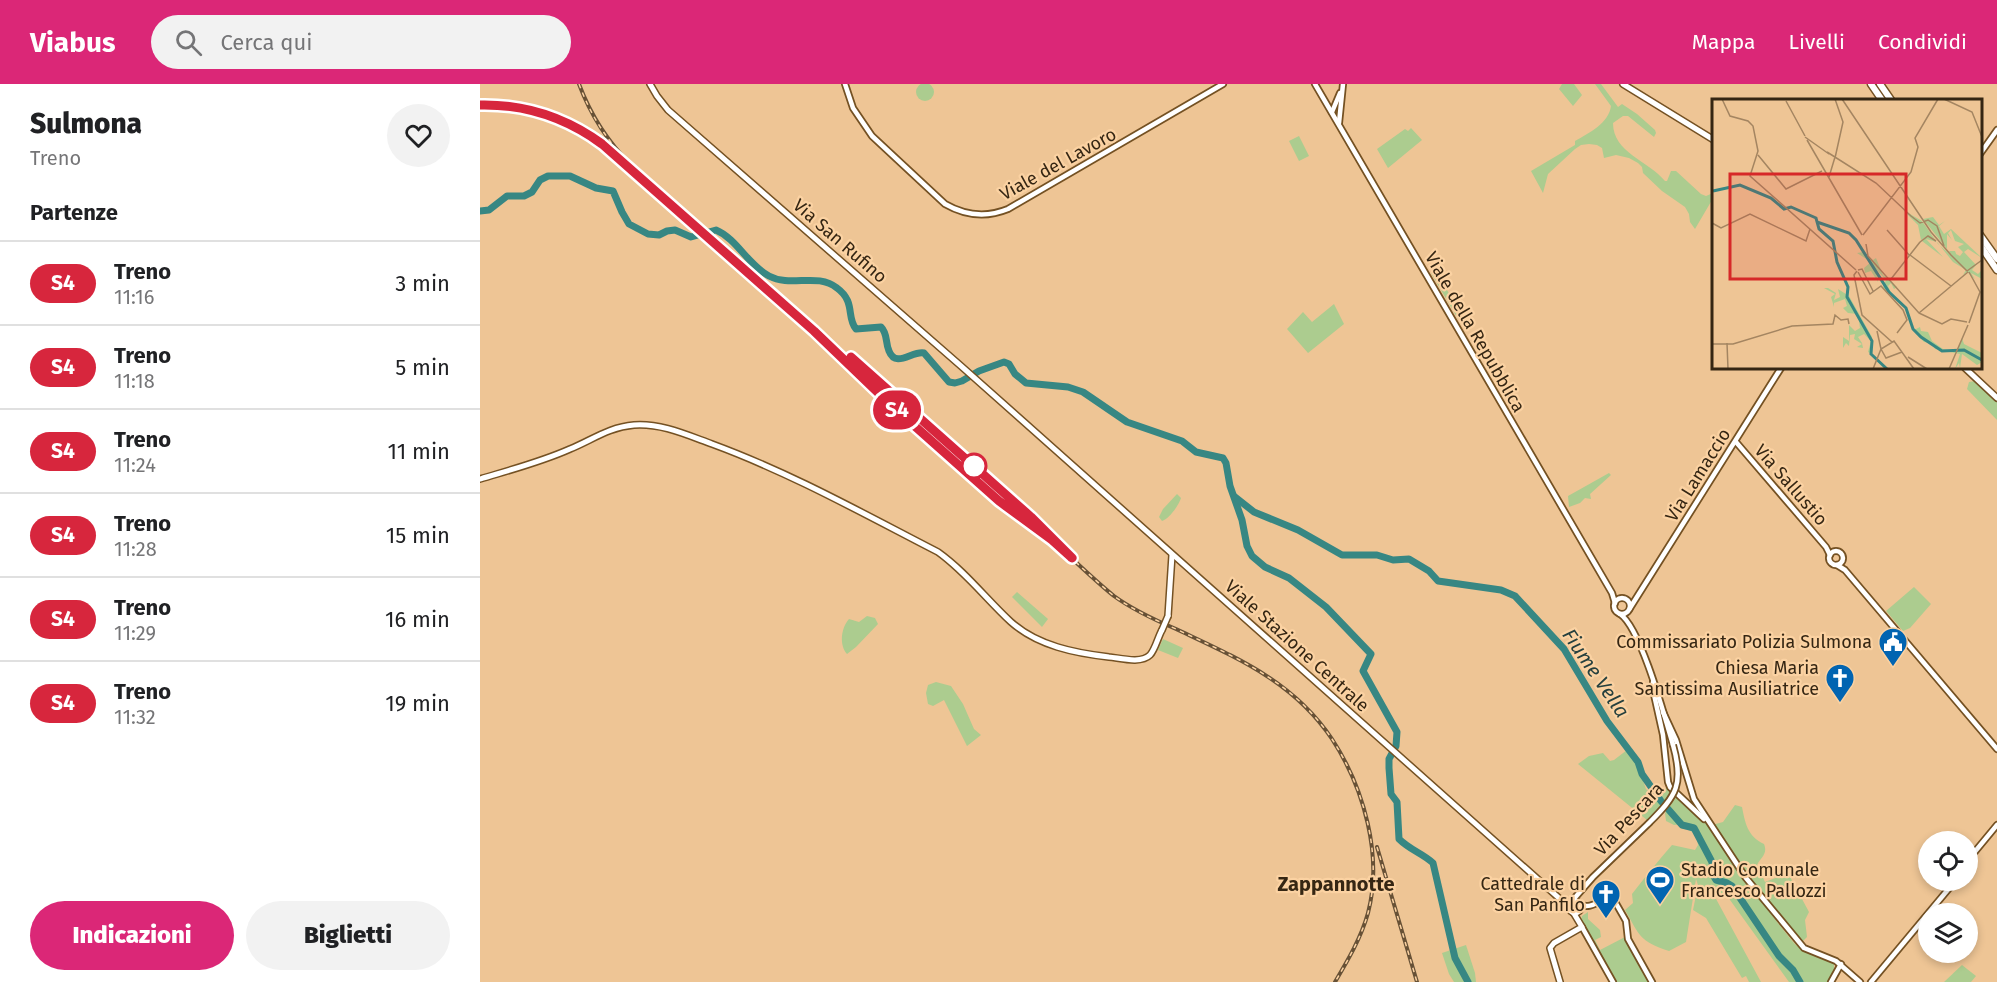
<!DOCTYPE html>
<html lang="it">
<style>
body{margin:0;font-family:"Fira Sans",sans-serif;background:#f2f2f2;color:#202124;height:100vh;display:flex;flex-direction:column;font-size:22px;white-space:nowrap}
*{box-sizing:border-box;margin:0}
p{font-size:20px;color:#757577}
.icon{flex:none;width:33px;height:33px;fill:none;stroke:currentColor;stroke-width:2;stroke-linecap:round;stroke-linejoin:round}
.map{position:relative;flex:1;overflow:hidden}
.details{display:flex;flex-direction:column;background:#fff;width:480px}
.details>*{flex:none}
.badge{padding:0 12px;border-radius:20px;font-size:21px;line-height:39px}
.controls{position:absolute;left:1438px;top:747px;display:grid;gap:12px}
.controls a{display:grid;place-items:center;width:60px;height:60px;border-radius:50%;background:#fff;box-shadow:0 3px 9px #0003;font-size:30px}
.map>.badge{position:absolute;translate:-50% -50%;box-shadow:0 0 0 3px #fff}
h2{padding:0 30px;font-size:22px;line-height:54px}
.round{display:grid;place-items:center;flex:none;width:63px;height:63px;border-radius:32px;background:#f2f2f2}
.headline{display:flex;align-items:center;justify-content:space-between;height:102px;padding:0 30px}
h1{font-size:28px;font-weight:800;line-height:45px}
.action{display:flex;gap:12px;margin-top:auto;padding:12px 30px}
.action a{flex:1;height:69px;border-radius:36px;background:#db2777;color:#fff;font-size:24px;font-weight:800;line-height:69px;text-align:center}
.action a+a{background:#f2f2f2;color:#202124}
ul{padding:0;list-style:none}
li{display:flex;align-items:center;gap:18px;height:84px;padding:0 30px;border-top:2px solid #e0e0e0}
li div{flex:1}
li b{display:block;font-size:22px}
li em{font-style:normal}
li .badge{min-width:66px;font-weight:700;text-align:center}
header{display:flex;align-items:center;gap:36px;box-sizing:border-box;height:84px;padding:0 30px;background:#db2777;color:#fff}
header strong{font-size:28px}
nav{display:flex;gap:33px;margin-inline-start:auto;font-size:21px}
.search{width:420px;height:54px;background:#f2f2f2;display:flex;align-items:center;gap:15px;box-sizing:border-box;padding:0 21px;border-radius:33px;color:#757577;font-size:22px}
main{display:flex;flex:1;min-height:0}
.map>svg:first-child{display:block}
.green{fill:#accc8f}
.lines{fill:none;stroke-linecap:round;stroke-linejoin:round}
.river{stroke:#378783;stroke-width:7}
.tertiary-casing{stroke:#745123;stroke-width:8}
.secondary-casing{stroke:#745123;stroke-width:8}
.trunk-casing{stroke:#745123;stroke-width:9}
.tertiary{stroke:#fff;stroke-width:4.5}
.secondary{stroke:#fff;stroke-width:5}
.trunk{stroke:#fff;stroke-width:6}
.rail-casing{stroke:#675136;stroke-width:4}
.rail{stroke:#fbd2a2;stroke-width:1.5;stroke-dasharray:4.5;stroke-linecap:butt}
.tertiary-bridge-casing{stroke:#745123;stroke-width:8;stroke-linecap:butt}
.secondary-bridge-casing{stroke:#745123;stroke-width:8;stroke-linecap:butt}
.tertiary-bridge{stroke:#fff;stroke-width:4.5}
.secondary-bridge{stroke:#fff;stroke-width:5}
.line-casing{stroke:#fff;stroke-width:14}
.line{stroke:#d7263d;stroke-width:9}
.stop-dot{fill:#fff;stroke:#d7263d;stroke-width:3}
.labels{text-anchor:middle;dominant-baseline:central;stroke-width:4.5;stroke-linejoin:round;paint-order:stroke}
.street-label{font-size:18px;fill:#352613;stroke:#fbd2a2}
.poi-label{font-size:18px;fill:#352613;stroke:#fbd2a2;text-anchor:end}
.water-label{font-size:20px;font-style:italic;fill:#26403e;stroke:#fbd2a2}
.neighbourhood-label{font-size:20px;font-weight:bold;fill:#352613;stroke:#fbd2a2}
.inset-river{fill:none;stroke:#378783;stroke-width:3}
.inset-road{fill:none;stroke:#a48561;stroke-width:1.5}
.view{fill:#d62828;fill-opacity:0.15;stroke:#d62828;stroke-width:3}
.inset-edge{fill:none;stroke:#352613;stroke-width:3}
</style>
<header>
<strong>Viabus</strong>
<div class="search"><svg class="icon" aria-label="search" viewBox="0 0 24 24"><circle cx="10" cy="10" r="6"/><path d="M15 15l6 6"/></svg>Cerca qui</div>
<nav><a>Mappa</a><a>Livelli</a><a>Condividi</a></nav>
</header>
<main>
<section class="details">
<div class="headline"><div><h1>Sulmona</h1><p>Treno</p></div><a class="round"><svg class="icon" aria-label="heart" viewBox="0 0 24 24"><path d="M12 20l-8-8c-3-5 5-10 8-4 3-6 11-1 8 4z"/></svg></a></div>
<h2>Partenze</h2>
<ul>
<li><span class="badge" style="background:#d7263d;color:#fff">S4</span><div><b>Treno</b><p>11:16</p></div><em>3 min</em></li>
<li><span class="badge" style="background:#d7263d;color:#fff">S4</span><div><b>Treno</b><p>11:18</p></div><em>5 min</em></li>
<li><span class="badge" style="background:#d7263d;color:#fff">S4</span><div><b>Treno</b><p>11:24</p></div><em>11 min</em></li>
<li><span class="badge" style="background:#d7263d;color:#fff">S4</span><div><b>Treno</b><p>11:28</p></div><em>15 min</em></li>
<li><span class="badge" style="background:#d7263d;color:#fff">S4</span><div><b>Treno</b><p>11:29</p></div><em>16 min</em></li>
<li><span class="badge" style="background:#d7263d;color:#fff">S4</span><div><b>Treno</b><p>11:32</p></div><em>19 min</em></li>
</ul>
<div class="action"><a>Indicazioni</a><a>Biglietti</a></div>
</section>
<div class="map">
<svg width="1517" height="898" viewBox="0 0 1517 898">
<rect width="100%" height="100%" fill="#eec595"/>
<g class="green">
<circle cx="445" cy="8" r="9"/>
<path d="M1082,0H1094L1102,11L1093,22L1079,5Z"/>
<path d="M1115,0H1121L1138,23L1142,20L1157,30L1175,46L1176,49L1174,53L1148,32H1143L1133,39C1133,69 1169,77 1185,97H1187L1191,87H1196L1221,110L1226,112L1233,109L1232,116L1215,145L1210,138L1209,130L1205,123L1182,107L1163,89L1162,83L1158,79L1149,74L1136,71L1124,74L1122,64L1117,61L1109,60L1101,61L1095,65L1068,90L1063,109L1051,87L1095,61V57C1109,49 1129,39 1131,22Z"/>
<path d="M931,44L942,56L908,84L897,65L925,45L928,47Z"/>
<path d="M819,52L829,72L819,77L809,57Z"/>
<path d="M956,187L982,232L978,235L951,189Z"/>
<path d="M854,220L864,240L828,269L807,245L823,228L832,238Z"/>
<path d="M1495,297L1517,317V336L1487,305L1489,298Z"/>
<path d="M1129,389L1131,391L1110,410L1111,415L1105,414L1100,419L1089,423L1088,412Z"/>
<path d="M697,410L701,414C699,421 689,435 682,437L679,433L683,425Z"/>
<path d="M1434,503L1451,520L1430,544L1423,547L1406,527Z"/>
<path d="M537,508L568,535L562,543L532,513Z"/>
<path d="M387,532L395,534L398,540L376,563L367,570C359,561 361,544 369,535L379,538Z"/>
<path d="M683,555L703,564L698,574L678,566Z"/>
<path d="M456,598L471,602L483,620L494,645L501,651L487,662L464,616L453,622L448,620L446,609L448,601Z"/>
<path d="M1147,666L1156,677L1166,705L1170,709L1187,704L1191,708L1185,718L1167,736L1098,680L1109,672L1123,669L1130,677L1134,676Z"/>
<path d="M1197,712C1209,722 1222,732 1231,744C1260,781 1283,823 1314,859C1325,871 1343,870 1354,880V890L1349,898H1309L1245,809L1235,813L1281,898H1269L1266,892L1262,894L1226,834L1213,826L1218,801L1216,795L1206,858L1189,867C1159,857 1160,852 1145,826L1153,819L1152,810C1165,793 1178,777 1192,761L1215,766L1218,761L1216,750L1209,746L1204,740L1194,741L1186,737L1185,729Z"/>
<path d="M1255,721L1262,723C1265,738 1267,752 1284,760C1288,770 1281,773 1277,781L1285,798L1308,789L1329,828L1325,836L1327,853L1322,858L1318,856L1258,780L1232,741L1243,738Z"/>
<path d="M1108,828V835L1120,846L1121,853L1115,856L1120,866L1145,853L1170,898H1135L1101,837L1102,832Z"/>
<path d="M986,861L995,889L996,898H974L969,890L962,869Z"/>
<path d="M1482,881L1496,892L1491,898H1464Z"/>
</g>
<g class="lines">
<g class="river">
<path d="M0,127L9,126L27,112H44L52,108L60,96L68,92H90L116,104L133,107L142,128L149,140L168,150L179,151L187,147L195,146L211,153L236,146C257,155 268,181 289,192C311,204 337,188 357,204C376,218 366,233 376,245L401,243C408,250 405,258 409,267C416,285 433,266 444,269L469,298L475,299L482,297L499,287L524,278L529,280L535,290L546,299L588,303L603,308L647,338L702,357L716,368L743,374L746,379L750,402L762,436L767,462L772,472L785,483L809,494L846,523L891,570L883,587L917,648L916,662L909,675V684L911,710L917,718L919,755C930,766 942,769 953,779L975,874L988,898"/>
<path d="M755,413L774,428L818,446L862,471H897L913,476L929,475L949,487L958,497L1021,506L1035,512L1084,565L1127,637L1158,678L1162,690L1181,717L1202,741L1214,744L1232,778L1233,791L1236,796L1247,799L1252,802L1299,872L1313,886L1320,898"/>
</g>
<g class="tertiary-casing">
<g id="tertiary">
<path d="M365,0L373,24L392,52L465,120C486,132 506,134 528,125L743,0"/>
<path d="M835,0L1132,509L1135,519"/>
<path d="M852,28L860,9"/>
<path d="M859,39L863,0"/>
<path d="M1500,70L1517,46"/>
<path d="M1256,358L1346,463L1350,471"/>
<circle cx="1356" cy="474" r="7"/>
<path d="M1357,481L1365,486L1517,665"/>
<circle cx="1142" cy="522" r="8"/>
<path d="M1150,524L1301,284"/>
<path d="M1140,530C1161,544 1185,634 1193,661"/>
<path d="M1173,598V606L1183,651L1188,698L1190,703L1224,735"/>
<path d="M1183,628L1196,656L1214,715L1266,794L1324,864L1356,877L1380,898"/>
<path d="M1488,776L1517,741"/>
<path d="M1092,817L1113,793L1169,739"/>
<path d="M1101,821C1114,826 1122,811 1134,816L1146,837L1148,855L1172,898"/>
<path d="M1102,843L1133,898"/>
<path d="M1351,898L1361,880"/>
<path d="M1391,898L1476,796"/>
</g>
</g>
<g class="secondary-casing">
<g id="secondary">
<path d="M170,0L177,12L188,26L481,282L1089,823"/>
<path d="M1143,0L1234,56"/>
<path d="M1485,284L1517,314"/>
<path d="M0,395C30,386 61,378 90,365C112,356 129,343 154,341C181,339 207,351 232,360C311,389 384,430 458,468C486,488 506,515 531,538C558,562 595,569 629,573C640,574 661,580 670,571C675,566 678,553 682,546"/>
<path d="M688,532L692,471"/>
<circle cx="1095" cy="823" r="6"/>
<path d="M1080,898L1070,864L1074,859L1102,843L1093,828"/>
</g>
</g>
<g class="trunk-casing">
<g id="trunk">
<path d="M1391,0L1402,16"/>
<path d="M1400,0L1411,16"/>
<path d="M1500,151L1517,175"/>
<path d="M1500,161L1517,186"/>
</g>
</g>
<use href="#tertiary" class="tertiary"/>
<use href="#secondary" class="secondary"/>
<use href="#trunk" class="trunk"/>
<g class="rail-casing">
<g id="rail">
<path d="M99,0C111,32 127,57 151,81C258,179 368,274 477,370C509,398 541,427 573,457C593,475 613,495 634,512C653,526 675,536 696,545C757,574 813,597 852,655C884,704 903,772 888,829C881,854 868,876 855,898"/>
<path d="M0,21C49,20 92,34 130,66"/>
<path d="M897,763L937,898"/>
</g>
</g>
<use href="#rail" class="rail"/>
<g class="tertiary-bridge-casing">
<path id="tertiary-bridge" d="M1169,739C1197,711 1204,700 1193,661"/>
</g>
<g class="secondary-bridge-casing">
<path id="secondary-bridge" d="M682,546L688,532"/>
</g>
<use href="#tertiary-bridge" class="tertiary-bridge"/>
<use href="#secondary-bridge" class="secondary-bridge"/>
</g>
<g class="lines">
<g class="line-casing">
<path id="line" d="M0,21C46,20 85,33 122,60L334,247L411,321L519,417L572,456L592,474L551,433L371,273"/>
</g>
<use href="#line" class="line"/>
</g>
<defs>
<g id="civic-pin" transform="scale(1.5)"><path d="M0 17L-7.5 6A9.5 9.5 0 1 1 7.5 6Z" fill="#0164b1" stroke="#fbd2a2"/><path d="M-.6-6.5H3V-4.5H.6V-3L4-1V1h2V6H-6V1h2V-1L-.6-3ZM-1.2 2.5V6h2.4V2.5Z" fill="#fff"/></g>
<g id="church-pin" transform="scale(1.5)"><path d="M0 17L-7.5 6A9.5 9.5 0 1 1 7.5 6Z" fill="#0164b1" stroke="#fbd2a2"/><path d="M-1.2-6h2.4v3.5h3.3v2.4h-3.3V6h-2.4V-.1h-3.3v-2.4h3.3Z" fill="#fff"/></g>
<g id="stadium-pin" transform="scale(1.5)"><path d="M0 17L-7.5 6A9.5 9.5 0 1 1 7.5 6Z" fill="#0164b1" stroke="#fbd2a2"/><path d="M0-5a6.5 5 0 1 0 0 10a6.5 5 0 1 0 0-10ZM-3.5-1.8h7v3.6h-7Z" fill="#fff"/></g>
</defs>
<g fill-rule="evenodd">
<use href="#civic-pin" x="1413" y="558"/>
<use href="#church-pin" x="1360" y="594"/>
<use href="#stadium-pin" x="1180" y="796"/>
<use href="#church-pin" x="1126" y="810"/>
</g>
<circle class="stop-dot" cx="494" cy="382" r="12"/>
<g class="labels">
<g class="street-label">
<text transform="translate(578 80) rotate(-29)">Viale del Lavoro</text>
<text transform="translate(360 157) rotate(41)">Via San Rufino</text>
<text transform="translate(995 248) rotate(60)">Viale della Repubblica</text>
<text transform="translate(1218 391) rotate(-58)">Via Lamaccio</text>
<text transform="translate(1311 401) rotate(49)">Via Sallustio</text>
<text transform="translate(817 562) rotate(42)">Viale Stazione Centrale</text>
<text transform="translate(1149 735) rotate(-47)">Via Pescara</text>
</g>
<g class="poi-label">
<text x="1392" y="558">Commissariato Polizia Sulmona</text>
<text x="1339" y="584">Chiesa Maria<tspan x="1339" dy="21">Santissima Ausiliatrice</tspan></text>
<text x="1201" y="786" text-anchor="start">Stadio Comunale<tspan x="1201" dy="21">Francesco Pallozzi</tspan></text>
<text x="1105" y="800">Cattedrale di<tspan x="1105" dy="21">San Panfilo</tspan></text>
</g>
<g class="water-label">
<text transform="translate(1116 589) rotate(56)">Fiume Vella</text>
</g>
<g class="neighbourhood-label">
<text x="856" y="800">Zappannotte</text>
</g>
</g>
<g transform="translate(1232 15)">
<rect width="270" height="270" fill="#eec595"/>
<path d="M191,111L210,122L226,145L240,157L237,152H243L246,160L244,155L248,157L251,153L246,148L252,145L243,142L239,131L236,134L240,141L235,135V150L211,120L221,118L227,126L233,122L227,127L232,135L239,130L270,159L256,150L252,153L264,166L260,171L266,175L270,171V180L259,174L263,180L255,173L251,176L254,171L241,163L225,143L214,140L231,158L210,142L214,138L209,141L206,126ZM151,153L161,161L164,159L171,176L185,188L182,190L179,184L176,187L181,198L171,189L174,181L163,169L166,183L159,172L153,174L152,169L159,163L145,154ZM112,189H116L124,194L122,201L128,198L126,190L137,197L160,238V255L156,253L159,242L152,235L146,238L150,244L151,249L145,248L150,245L142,240L143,235L138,236L137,247L134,244L131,249V238L137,242V226L143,232L148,229L146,215L136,214L131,209L135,207L133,200L122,204V208L119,198L123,195ZM198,220L202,231L208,228L209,232L216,233L220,242L231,250L245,252L250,239L252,245L270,254V263L265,266L250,255L248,269L247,264L243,270L248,255L223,250L219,244L212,243L200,230Z" fill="#accc8f"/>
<path class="inset-river" d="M1,92L28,86L59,99L72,110L79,108L104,119L107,130L121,142L125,163L136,188L135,198L160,242L159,255L175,270M105,123L137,134L144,141L177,193L194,209L201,230L209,238L230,252L252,251L270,261"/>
<path class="inset-road" d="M10,0L18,17L36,22L41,27L46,52L38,77L144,171M123,0L131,23L123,59M130,0L219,133L239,156M232,0L260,13L270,38M74,2L93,37M93,38L117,55M95,41L150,136M115,53L164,84L199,117M46,56L74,90L110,72M117,78L123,58M199,117L208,124L216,121L225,127L232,147M0,124L9,129L38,115L94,142L98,130M175,131L198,157M151,136L199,73L206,48L203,39L226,0M208,143L216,137L224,142M154,145L156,157L207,214M198,156L239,187M239,156L255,172M146,171L150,170L161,192M145,172L142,176L150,216L180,243M255,172L270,161M146,173L158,195L169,187L191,211L195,221L185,234M179,180L208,143M207,214L256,173M207,214L230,225L239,220L255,223M257,224L268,193L257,173M165,232L169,250M15,244L16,270M0,245H21L80,227L121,225L123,216L129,221L136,220L137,225M169,250L174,259L190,253M196,258L215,270M161,270L169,250L182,242L202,270M237,270L256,226"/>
<path class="view" d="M18,75H194V180H18Z"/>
<rect width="270" height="270" class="inset-edge"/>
</g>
</svg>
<div class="controls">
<a><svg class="icon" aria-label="locate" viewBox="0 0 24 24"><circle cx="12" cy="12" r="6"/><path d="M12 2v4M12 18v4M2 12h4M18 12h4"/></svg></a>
<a><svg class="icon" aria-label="layers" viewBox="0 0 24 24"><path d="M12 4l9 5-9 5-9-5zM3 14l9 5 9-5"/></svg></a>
</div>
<b class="badge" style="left:417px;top:326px;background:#d7263d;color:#fff">S4</b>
</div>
</main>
